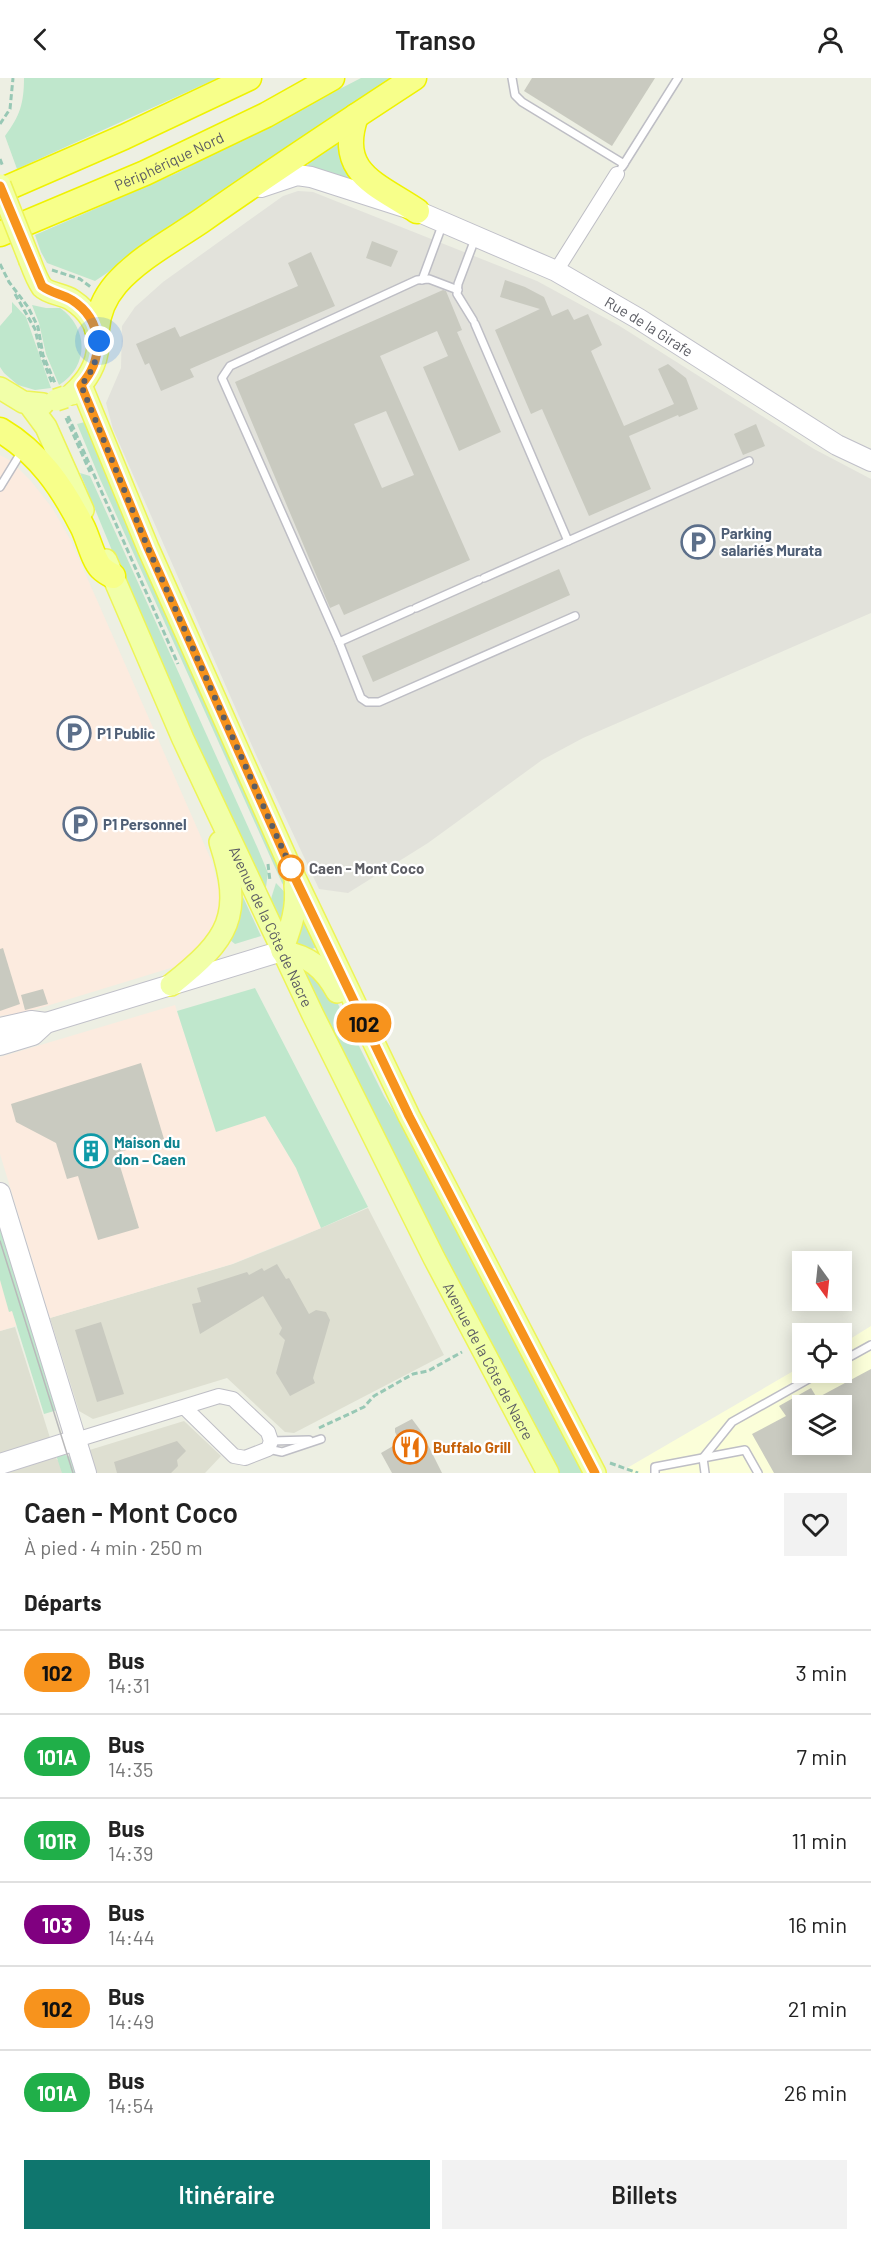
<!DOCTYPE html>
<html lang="fr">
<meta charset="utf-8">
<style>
body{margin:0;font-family:Barlow,sans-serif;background:#f2f2f2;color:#222;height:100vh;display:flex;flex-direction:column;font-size:22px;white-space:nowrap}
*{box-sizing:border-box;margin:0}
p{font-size:20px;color:#767676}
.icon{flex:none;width:33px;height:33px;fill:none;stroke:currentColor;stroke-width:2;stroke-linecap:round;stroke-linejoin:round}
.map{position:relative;height:1395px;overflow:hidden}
.drawer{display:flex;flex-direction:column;background:#fff;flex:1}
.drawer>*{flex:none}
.badge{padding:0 12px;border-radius:20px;font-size:21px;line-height:39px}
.needle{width:39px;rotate:165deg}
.buttons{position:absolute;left:792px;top:1173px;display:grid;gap:12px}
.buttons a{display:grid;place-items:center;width:60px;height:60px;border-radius:0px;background:#fff;box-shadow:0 3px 15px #0003;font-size:30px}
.you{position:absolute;width:30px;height:30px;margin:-15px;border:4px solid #fff;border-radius:50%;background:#1a73e8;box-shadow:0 0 0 9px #1a73e833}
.map>.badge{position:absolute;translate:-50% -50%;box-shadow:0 0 0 3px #fff}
h2{padding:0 24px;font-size:22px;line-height:54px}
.round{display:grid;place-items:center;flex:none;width:63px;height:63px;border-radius:0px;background:#f2f2f2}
.headline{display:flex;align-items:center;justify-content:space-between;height:102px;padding:0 24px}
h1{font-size:28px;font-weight:600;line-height:45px}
.action{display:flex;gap:12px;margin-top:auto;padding:12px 24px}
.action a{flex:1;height:69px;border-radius:0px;background:#0f766e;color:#fff;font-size:24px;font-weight:600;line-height:69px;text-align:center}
.action a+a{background:#f2f2f2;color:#222}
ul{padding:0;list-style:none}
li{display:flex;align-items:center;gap:18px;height:84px;padding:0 24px;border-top:2px solid #e0e0e0}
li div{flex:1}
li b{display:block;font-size:22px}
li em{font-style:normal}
li .badge{min-width:66px;font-weight:700;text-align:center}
header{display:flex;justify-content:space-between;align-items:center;height:78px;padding:0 24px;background:#fff;font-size:27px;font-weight:600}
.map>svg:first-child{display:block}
.commercial{fill:#fbfed9;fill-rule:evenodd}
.industrial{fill:#e2e2db}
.education{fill:#dedfd1}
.medical{fill:#fcebdf}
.green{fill:#bfe7cc}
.building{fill:#c9cac0;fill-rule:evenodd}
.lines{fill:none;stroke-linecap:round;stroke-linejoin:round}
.lane-casing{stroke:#bebec5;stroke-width:10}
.street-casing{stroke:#bebec5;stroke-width:16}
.secondary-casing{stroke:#c0c0c9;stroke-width:22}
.primary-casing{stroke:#edf457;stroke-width:24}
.highway-casing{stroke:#eff200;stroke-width:27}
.path{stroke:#98c8b5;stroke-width:3;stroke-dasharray:6 3;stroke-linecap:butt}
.lane{stroke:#fff;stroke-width:7}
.street{stroke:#fff;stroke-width:14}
.secondary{stroke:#fff;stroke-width:20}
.primary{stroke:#f1ffa8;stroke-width:21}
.highway{stroke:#f7ff8a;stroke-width:24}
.tram{stroke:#b9b9ba;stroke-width:1.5}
.primary-bridge-casing{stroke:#edf457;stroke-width:24;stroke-linecap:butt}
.path-bridge{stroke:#98c8b5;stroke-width:3;stroke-dasharray:6 3;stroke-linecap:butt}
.primary-bridge{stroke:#f1ffa8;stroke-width:21}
.line-casing{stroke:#fff;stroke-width:14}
.line{stroke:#f7931d;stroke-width:9}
.walk{stroke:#5c5d64;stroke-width:6;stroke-dasharray:0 10.8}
.stop-dot{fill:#fff;stroke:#f7931d;stroke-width:3}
.labels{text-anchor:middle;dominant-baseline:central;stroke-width:4.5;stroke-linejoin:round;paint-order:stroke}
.street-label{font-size:15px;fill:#5c5d64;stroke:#fff}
.service-label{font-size:15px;font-weight:bold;fill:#4e5e75;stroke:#fff;text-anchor:start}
.stop-label{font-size:15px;font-weight:bold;fill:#5c5d64;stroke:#fff;text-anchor:start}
.culture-label{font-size:15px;font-weight:bold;fill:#0d838f;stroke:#fff;text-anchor:start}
.food-label{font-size:15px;font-weight:bold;fill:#c56008;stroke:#fff;text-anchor:start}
</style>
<header><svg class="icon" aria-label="back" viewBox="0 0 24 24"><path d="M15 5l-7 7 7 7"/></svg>Transo<svg class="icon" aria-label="person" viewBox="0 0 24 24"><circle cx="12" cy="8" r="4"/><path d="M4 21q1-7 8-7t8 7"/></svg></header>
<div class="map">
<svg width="871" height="1395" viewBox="0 0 871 1395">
<rect width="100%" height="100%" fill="#edefe3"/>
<path class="commercial" d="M871,1248V1395H630L627,1390L802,1288V1294H842V1266ZM802,1328H842V1366H802Z"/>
<path class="industrial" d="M298,113L313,114L537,203L618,247L814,371L871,401V535L583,660L542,682L428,765L348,815L319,811L257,679L113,351L106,325L121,290L122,248L135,229L163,204L283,118Z"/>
<g class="education">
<path d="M368,1130L444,1277L294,1355L285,1354L227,1300L93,1341L79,1333L50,1240L233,1186L293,1162Z"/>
<path d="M15,1249L57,1382L184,1343L221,1378L205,1395H0V1253Z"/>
</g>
<g class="medical">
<path d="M0,377L11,383L31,403L53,431L71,463L212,784L222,824L218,842L207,863L183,884L174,889L27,934L0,938Z"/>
<path d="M175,927L216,1053L265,1038L296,1090L321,1150L232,1186L50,1240L0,1076V979Z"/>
<path d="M0,1144L32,1243L0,1253Z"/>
</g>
<g class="green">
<path d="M24,0H218L17,91L5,58C20,38 24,25 24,0Z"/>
<path d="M361,0H400L95,203L47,185L41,174L35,157L177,95Z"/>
<path d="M342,60L363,107L309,89L308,86L311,81Z"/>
<path d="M12,224L26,239L51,310L35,312L18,307L4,295L0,289V248L12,234Z"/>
<path d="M32,227L46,230H60C88,249 90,288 59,307L46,276L39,245Z"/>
<path d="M85,344L285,795L287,812L282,805L100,401L77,346Z"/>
<path d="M80,395L90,398L258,771L268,795L265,816L118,487Z"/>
<path d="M276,805L290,820L288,831L279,848L269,827Z"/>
<path d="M243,819L261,858L235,866L230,862L238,847Z"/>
<path d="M303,835L320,868L307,873L294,865Z"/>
<path d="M313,888L326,902L384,1018L413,1065L586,1395H555L487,1265L301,893Z"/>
<path d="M255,910L368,1129L321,1150L296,1090L265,1038L216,1054L177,933Z"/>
<path d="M0,1141L61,1331L44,1336L12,1233L9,1234L0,1202Z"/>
<path d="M63,1376C74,1380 76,1385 79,1395H62L56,1377Z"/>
</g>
<g class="building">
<path d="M532,0H655L612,68L524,13Z"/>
<path d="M372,163L398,173L391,189L366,180Z"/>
<path d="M311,174L335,228L190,291L194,299L161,313L149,285L145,287L136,266L175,249L180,259L298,208L288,185Z"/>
<path d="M505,202L525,209L544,219L552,238L568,231L574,242L588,236L602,267L591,273L624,348L674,326L658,291L668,286L686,300L698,331L679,339L678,337L629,358L651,411L589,438L542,331L531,336L495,252L540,231L500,219Z"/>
<path d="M443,212L446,213L462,252L457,254L501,354L459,373L423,289L448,278L437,253L380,278L470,482L344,537L339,526L330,530L235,304ZM386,333L414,397L382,410L354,346Z"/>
<path d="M756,346L765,368L743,377L734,356Z"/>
<path d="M559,491L570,517L373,604L362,578Z"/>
<path d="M3,870L20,926L0,933V871Z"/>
<path d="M43,911L48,926L25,932L21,917Z"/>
<path d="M141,985L164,1061L116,1075L139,1150L98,1162L78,1098L67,1101L56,1065L16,1044L11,1026Z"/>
<path d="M277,1186L286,1201L289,1200L309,1236L316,1232L326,1234L330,1242L313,1300L315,1305L290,1318L276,1295L285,1262L279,1256L282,1250L263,1218L200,1256L192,1226L201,1224L197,1210L247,1194L249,1197L262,1190L264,1193Z"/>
<path d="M101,1244L124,1316L97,1324L75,1252Z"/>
<path d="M871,1291V1395H774L752,1356L786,1338L779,1328L811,1310L817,1320ZM802,1328H842V1366H802Z"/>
<path d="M412,1341L421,1353L442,1395H392L381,1375L400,1364L395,1354V1350Z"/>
<path d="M177,1363L186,1373L177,1382L178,1388L171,1395H117L114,1384Z"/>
</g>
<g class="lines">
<g class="lane-casing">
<g id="lane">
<path d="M512,0L515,17L522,24L624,86"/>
<path d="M622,89L678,0"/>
<path d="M422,202L443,145"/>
<path d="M473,242L457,216L458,206L475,161"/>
<path d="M475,246L568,463L749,383"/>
<path d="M0,409L22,373"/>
<path d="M484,500L568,463"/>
<path d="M416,530L479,502"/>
<path d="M411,532L339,564L222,300L230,288L417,202L429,201L458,212"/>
<path d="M339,564L361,620L367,624H379L575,538"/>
<path d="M842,1283L871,1267"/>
<path d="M271,1363L309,1362"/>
<path d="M268,1371L282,1374L321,1361"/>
<path d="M655,1395V1389L745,1372L758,1395"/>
<path d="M705,1395L703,1380L732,1344L821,1294"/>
</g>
</g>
<g class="street-casing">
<g id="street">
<path d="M556,193L617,96"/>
<path d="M76,1362L219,1318L233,1321L268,1354L271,1363L268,1371L245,1380L234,1378L184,1329"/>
</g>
</g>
<g class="secondary-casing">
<g id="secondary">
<path id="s1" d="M261,109L297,97L311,99L417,133L556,193L639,241L837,367L871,383"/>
<path d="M0,950L31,943L46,945"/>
<path d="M0,967L33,957L46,945L282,873"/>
<path d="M0,1115L86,1395"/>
<path d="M0,1386L76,1362"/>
</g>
</g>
<g class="primary-casing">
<g id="primary">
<path d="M30,183C33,191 37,202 42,209C49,216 63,216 72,222C110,247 103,289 72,316"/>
<path d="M81,307L148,470L295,800L409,1038L595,1395"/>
<path d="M0,310L23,324L43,326"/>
<path d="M29,326L46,349L83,432"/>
<path id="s2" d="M106,482L183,661L313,937L434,1180L548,1395"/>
<path d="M282,873C309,878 324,890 337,914"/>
<path d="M282,873C290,851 298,831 295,807"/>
<path d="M171,907C229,861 244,838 220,764"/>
</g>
</g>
<g class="highway-casing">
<g id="highway">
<path d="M356,38C336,95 377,106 417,133"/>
<path d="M0,113L124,59L249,0"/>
<path id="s3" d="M0,156L145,95L266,37L332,0"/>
<path d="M97,251C98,235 105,219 116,206C139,180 173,162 201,143C271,94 342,47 414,0"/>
<path d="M0,352C39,375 62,409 82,448C88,459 93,482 101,490C104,493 109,496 113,498"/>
</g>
</g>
<g class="path">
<path d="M0,46L10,31L13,0"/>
<path d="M0,186L9,204L28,229L38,249L43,277L55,305"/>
<path d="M52,192L80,201L92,210"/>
<path d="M15,216L35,251L41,277L52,305"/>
<path d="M68,338L178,586"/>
<path d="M66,340L90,394"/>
<path d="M268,786L270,803"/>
<path d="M319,1350L364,1329L374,1318L413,1296L428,1293L462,1274"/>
<path d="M610,1385L638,1395"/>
</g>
<use href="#lane" class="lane"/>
<use href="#street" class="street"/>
<use href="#secondary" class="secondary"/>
<use href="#primary" class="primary"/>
<use href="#highway" class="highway"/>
<path class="tram" d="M0,1163L73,1395"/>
<g class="primary-bridge-casing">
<g id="primary-bridge">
<path d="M0,107L30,183"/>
<path d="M56,322L65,319"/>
</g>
</g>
<path class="path-bridge" d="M0,81L3,89"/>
<use href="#primary-bridge" class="primary-bridge"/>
</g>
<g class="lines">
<g class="line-casing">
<path id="line" d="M0,108L42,208C51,215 62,216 72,222C103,242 105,280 81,307L148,470L295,800L409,1038L595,1395"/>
</g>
<use href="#line" class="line"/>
<path class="walk" d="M99,263C98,280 92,295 81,307L148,470L291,790"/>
</g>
<defs>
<g id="parking-ring" transform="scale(1.725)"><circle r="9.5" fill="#fff" stroke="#5c6f8a" stroke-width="1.5"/><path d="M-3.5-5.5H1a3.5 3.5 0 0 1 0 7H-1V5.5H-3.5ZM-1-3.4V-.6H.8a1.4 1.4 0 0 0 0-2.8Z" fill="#5c6f8a"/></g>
<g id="building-ring" transform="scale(1.725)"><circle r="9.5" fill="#fff" stroke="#0f9aa8" stroke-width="1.5"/><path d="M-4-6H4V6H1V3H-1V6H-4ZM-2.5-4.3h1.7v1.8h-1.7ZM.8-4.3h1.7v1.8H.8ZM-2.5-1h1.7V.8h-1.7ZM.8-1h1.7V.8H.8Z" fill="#0f9aa8"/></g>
<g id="restaurant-ring" transform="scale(1.725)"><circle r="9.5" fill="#fff" stroke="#e8710a" stroke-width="1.5"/><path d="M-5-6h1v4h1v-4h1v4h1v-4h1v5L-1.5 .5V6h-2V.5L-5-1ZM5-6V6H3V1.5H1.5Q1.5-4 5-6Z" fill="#e8710a"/></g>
</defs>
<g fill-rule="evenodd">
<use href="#parking-ring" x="698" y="464"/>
<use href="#parking-ring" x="74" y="655"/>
<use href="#parking-ring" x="80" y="746"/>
<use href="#building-ring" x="91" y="1073"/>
<use href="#restaurant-ring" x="410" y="1369"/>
</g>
<circle class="stop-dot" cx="291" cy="790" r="12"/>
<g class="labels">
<g class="street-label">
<text stroke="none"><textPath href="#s3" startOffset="184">Périphérique Nord</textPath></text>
<text stroke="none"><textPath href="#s1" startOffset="423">Rue de la Girafe</textPath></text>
<text stroke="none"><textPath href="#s2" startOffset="402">Avenue de la Côte de Nacre</textPath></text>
<text stroke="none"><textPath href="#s2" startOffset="888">Avenue de la Côte de Nacre</textPath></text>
</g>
<g class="service-label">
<text x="721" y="455">Parking<tspan x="721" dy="17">salariés Murata</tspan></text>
<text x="97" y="655">P1 Public</text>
<text x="103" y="746">P1 Personnel</text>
</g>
<g class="stop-label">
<text x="309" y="790">Caen - Mont Coco</text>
</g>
<g class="culture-label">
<text x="114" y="1064">Maison du<tspan x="114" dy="17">don – Caen</tspan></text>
</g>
<g class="food-label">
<text x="433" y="1369">Buffalo Grill</text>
</g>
</g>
</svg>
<div class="buttons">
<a><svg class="needle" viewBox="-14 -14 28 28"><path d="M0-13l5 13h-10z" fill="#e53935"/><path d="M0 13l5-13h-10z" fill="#767676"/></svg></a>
<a><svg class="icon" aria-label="locate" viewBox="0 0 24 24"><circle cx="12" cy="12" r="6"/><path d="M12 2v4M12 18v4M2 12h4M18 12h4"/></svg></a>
<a><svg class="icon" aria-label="layers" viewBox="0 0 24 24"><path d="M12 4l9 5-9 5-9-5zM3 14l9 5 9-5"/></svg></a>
</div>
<div class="you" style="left:99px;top:263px"></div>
<b class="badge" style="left:364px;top:945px;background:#f7931d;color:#111">102</b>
</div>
<section class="drawer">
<div class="headline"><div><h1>Caen - Mont Coco</h1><p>À pied · 4 min · 250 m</p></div><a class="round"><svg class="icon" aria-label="heart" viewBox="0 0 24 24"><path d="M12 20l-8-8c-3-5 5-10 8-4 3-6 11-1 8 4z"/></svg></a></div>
<h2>Départs</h2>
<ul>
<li><span class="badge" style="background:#f7931d;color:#111">102</span><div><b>Bus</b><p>14:31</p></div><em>3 min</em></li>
<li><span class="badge" style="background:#20af49;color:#fff">101A</span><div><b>Bus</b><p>14:35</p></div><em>7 min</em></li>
<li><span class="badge" style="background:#20af49;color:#fff">101R</span><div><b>Bus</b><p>14:39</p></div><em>11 min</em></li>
<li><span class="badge" style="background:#800080;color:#fff">103</span><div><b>Bus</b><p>14:44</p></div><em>16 min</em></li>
<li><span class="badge" style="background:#f7931d;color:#111">102</span><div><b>Bus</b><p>14:49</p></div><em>21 min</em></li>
<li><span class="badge" style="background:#20af49;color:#fff">101A</span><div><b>Bus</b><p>14:54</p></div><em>26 min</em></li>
</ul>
<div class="action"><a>Itinéraire</a><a>Billets</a></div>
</section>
